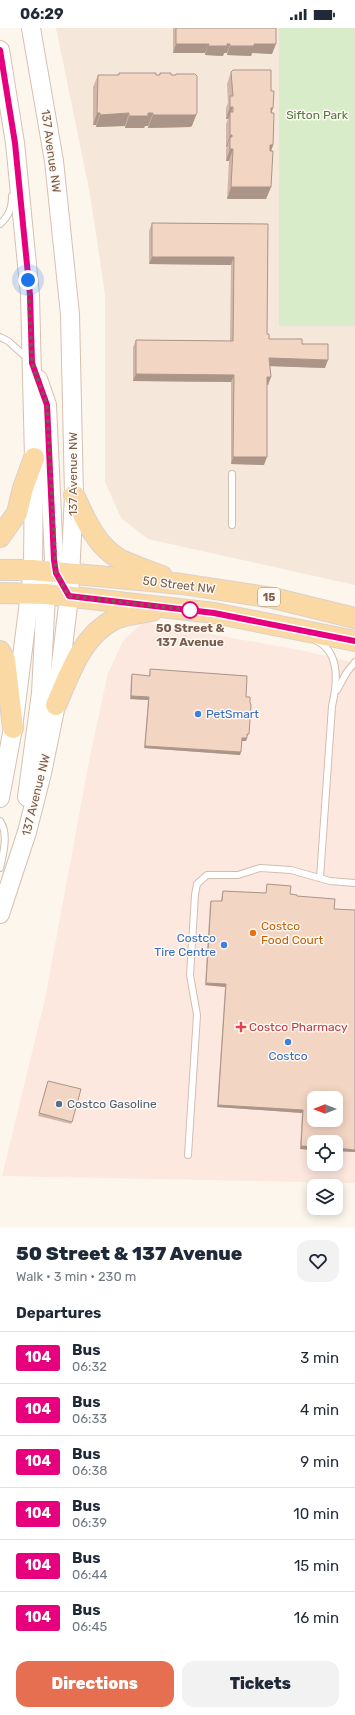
<!DOCTYPE html>
<meta charset="utf-8">
<style>
body{margin:0;font-family:Rubik,sans-serif;background:#f2f2f3;color:#1f2937;height:100vh;display:flex;flex-direction:column;font-size:15px;white-space:nowrap}
*{box-sizing:border-box;margin:0}
p{font-size:13px;color:#747a83}
.icon{flex:none;width:22px;height:22px;fill:none;stroke:currentColor;stroke-width:2;stroke-linecap:round;stroke-linejoin:round}
.map{position:relative;height:1199px;overflow:hidden}
.panel{display:flex;flex-direction:column;background:#fff;flex:1}
.panel>*{flex:none}
.badge{padding:0 8px;border-radius:3px;font-size:14px;line-height:26px}
.needle{width:26px;rotate:270deg}
.fabs{position:absolute;left:307px;top:1063px;display:grid;gap:8px}
.fabs a{display:grid;place-items:center;width:36px;height:36px;border-radius:8px;background:#fff;box-shadow:0 2px 10px #0003;font-size:20px}
.you{position:absolute;width:20px;height:20px;margin:-10px;border:3px solid #fff;border-radius:50%;background:#1a73e8;box-shadow:0 0 0 6px #1a73e833}
.map>.badge{position:absolute;translate:-50% -50%;box-shadow:0 0 0 2px #fff}
h2{padding:0 16px;font-size:15px;line-height:36px}
.round{display:grid;place-items:center;flex:none;width:42px;height:42px;border-radius:12px;background:#f2f2f3}
.overview{display:flex;align-items:center;justify-content:space-between;height:68px;padding:0 16px}
h1{font-size:19px;font-weight:800;line-height:30px}
.action{display:flex;gap:8px;margin-top:auto;padding:8px 16px}
.action a{flex:1;height:46px;border-radius:12px;background:#e76f51;color:#fff;font-size:16px;font-weight:800;line-height:46px;text-align:center}
.action a+a{background:#f2f2f3;color:#1f2937}
ul{padding:0;list-style:none}
li{display:flex;align-items:center;gap:12px;height:52px;padding:0 16px;border-top:1px solid #e0e1e3}
li div{flex:1}
li b{display:block;font-size:15px}
li em{font-style:normal}
li .badge{min-width:44px;font-weight:700;text-align:center}
.status{display:flex;justify-content:space-between;align-items:center;height:28px;padding:0 20px;background:#fff;direction:ltr}
.status svg{height:11px;fill:currentColor}
.map>svg:first-child{display:block}
.residential{fill:#f5e8da}
.commercial{fill:#fde8e0;fill-rule:evenodd}
.green{fill:#d8ecc9}
.lines{fill:none;stroke-linecap:round;stroke-linejoin:round}
.lane-casing{stroke:#d1beb0;stroke-width:8}
.secondary-casing{stroke:#d6c0b0;stroke-width:20}
.primary-casing{stroke:#dad1cd;stroke-width:22}
.lane{stroke:#fff;stroke-width:6}
.secondary{stroke:#fff;stroke-width:18}
.primary{stroke:#fbd9a5;stroke-width:20}
.wall{fill:#d1b7a8}
.shaded-wall{fill:#aa9588}
.building{fill:#f3d5c3;stroke:#aa9588;fill-rule:evenodd}
.line-casing{stroke:#fff;stroke-width:9}
.line{stroke:#e6007e;stroke-width:6}
.walk{stroke:#7a5c4d;stroke-width:4;stroke-dasharray:0 7.2}
.stop-dot{fill:#fff;stroke:#e6007e;stroke-width:2}
.shop-dot{fill:#3f7fe0;stroke:#fffaf3;stroke-width:1.5}
.food-dot{fill:#e8710a;stroke:#fffaf3;stroke-width:1.5}
.health-dot{fill:#e0444e;stroke:#fffaf3;stroke-width:1.5}
.service-dot{fill:#5c6f8a;stroke:#fffaf3;stroke-width:1.5}
.labels{text-anchor:middle;dominant-baseline:central;stroke-width:3;stroke-linejoin:round;paint-order:stroke}
.shield{fill:#fffaf3;stroke:#a28b7f;stroke-width:1}
.shield-label{font-size:11px;font-weight:bold;fill:#7a5c4d}
.park-label{font-size:12px;fill:#537a41;stroke:#fffaf3}
.street-label{font-size:12px;fill:#7a5c4d;stroke:#fffaf3}
.stop-label{font-size:12px;font-weight:bold;fill:#7a5c4d;stroke:#fffaf3}
.shop-label{font-size:12px;fill:#366cbe;stroke:#fffaf3;text-anchor:start}
.food-label{font-size:12px;fill:#c56008;stroke:#fffaf3;text-anchor:start}
.health-label{font-size:12px;fill:#be3a42;stroke:#fffaf3;text-anchor:start}
.service-label{font-size:12px;fill:#4e5e75;stroke:#fffaf3;text-anchor:start}
</style>
<div class="status"><b>06:29</b><svg viewBox="0 0 49 12"><path d="M0 12V9h3v3zM5 12V6h3v6zM10 12V3h3v9zM15 12V0h3v12zM26 1h20v11H26zM47 4h2v5h-2z"/></svg></div>
<div class="map">
<svg width="355" height="1199" viewBox="0 0 355 1199">
<rect width="100%" height="100%" fill="#fdf6ec"/>
<path class="residential" d="M56,0H279V298H355V557L148,511L121,490L105,454V266L90,166Z"/>
<path class="commercial" d="M143,594L305,623L355,635V1155L2,1148L45,971L90,728L108,645L123,613ZM314,1070H336V1092H314ZM314,1114H336V1136H314Z"/>
<rect class="green" x="279" y="0" width="76" height="298"/>
<g class="lines">
<g class="lane-casing">
<g id="lane">
<path d="M0,196C9,188 12,180 12,168"/>
<path d="M0,309L8,313L27,330"/>
<path d="M232,497V446"/>
<path d="M317,613C341,625 337,657 332,678L320,850"/>
<path d="M337,662L347,644L355,634"/>
<path d="M0,793C9,805 3,827 0,840"/>
<path d="M188,1127L197,987L190,947L195,867L197,856L207,847H238L260,840L291,842L330,853L355,855"/>
</g>
</g>
<g class="secondary-casing">
<g id="secondary">
<path d="M0,22L15,115L30,267L34,430L33,542L13,700L0,770"/>
<path d="M38,351L47,377L54,532L56,545L62,556"/>
<path d="M27,769L41,665L46,566L41,553"/>
<path d="M0,886L27,804L42,745L56,677L69,569L74,467L70,286L54,133L31,0"/>
</g>
</g>
<g class="primary-casing">
<g id="primary">
<path d="M74,467C85,491 96,518 121,532C134,538 149,543 162,548"/>
<path d="M0,509L17,485L23,460L34,430"/>
<path d="M0,542H33L182,556L273,570L355,590"/>
<path d="M0,565L46,566L82,570L214,585L355,613"/>
<path d="M0,623L5,632L13,700"/>
<path d="M56,677C70,646 81,609 113,592C122,587 141,585 152,583"/>
</g>
</g>
<use href="#lane" class="lane"/>
<use href="#secondary" class="secondary"/>
<use href="#primary" class="primary"/>
</g>
<g class="wall">
<path d="M173,0H276L272,26L252,25L251,28L227,27V25H224L223,28L205,27V25H173Z"/>
<path d="M231,44L271,63L273,80L271,85L273,117L271,123V159L266,171H227L229,133H226V121L227,119H226V96L228,91H226V80L228,75L227,56Z"/>
<path d="M119,45L156,47H159L160,45L171,47H175L176,46L192,98L190,99L148,100V98H145L144,100H125V98L96,99V97H93V59L98,47H118Z"/>
<path d="M152,195L268,196L267,306L269,311L302,316L325,340L270,338L271,349L267,357L264,437L231,436V354L133,353V319L136,312L230,313L231,237L149,236V203Z"/>
<path d="M150,641L246,669L248,708H247L246,713H242L240,727L144,720L148,672L130,671L131,649L132,646L149,648Z"/>
<path d="M267,856L290,866L334,881L355,1124L336,1123V1114H314V1122L300,1121L302,1085L217,1079L225,959L205,957L210,875L211,873H221L222,865L223,863L266,865V859Z"/>
<path d="M47,1056L72,1094L71,1096L38,1088Z"/>
</g>
<g class="shaded-wall">
<path d="M176,16H209L205,25H173Z"/>
<path d="M227,16H230L227,25H224L223,28L205,27L208,18Z"/>
<path d="M254,16H276L272,26L252,25L251,28L227,27L230,18Z"/>
<path d="M230,79H233L228,91H226Z"/>
<path d="M271,80H273L269,92Z"/>
<path d="M97,85H100L96,97H93Z"/>
<path d="M129,85L125,98L96,99L100,87Z"/>
<path d="M148,85H153L148,98H145L144,100H125L129,88Z"/>
<path d="M197,85L192,98L190,99L148,100L153,87Z"/>
<path d="M230,107H232L230,112V109L227,119H226Z"/>
<path d="M270,117H273L269,130Z"/>
<path d="M230,121H233L229,133H226Z"/>
<path d="M231,159H271L266,171H227Z"/>
<path d="M152,229H234L231,237L149,236Z"/>
<path d="M269,330L328,332L325,340L266,338Z"/>
<path d="M136,346L234,347L231,354L133,353Z"/>
<path d="M267,349H271L268,357H265Z"/>
<path d="M233,429H267L264,437L231,436Z"/>
<path d="M131,668L149,669L148,672L130,671Z"/>
<path d="M242,710H247L246,713H241Z"/>
<path d="M145,718L241,724L240,727L144,720Z"/>
<path d="M206,955L226,956L225,959L205,957Z"/>
<path d="M218,1077L303,1082L302,1085L217,1079Z"/>
<path d="M301,1118L314,1119V1122L300,1121Z"/>
<path d="M336,1120L355,1122V1124L336,1123Z"/>
</g>
<g class="building">
<path d="M176,0H276V16H254V18H230V16H227V18H208L209,16H176Z"/>
<path d="M233,42H271V63H274L273,80H271V85H274L273,117H270V123H273L271,159H231L233,121H230V109H232V107H230V84H233V79H230V68H233L231,44Z"/>
<path d="M119,45H156V47H160V45H171V47H176V46H195L197,48V85L195,87H153V85H148V88H129V85L100,87V85H97L98,47H119Z"/>
<path d="M152,195L268,196L267,306H269V311H302V316H328V332L269,330L271,349H267V429H233L234,347L136,346V312L233,313L234,229H152Z"/>
<path d="M150,641L247,648L246,669H250V674L251,677L249,706H247V710H242L241,724L145,718L149,669L131,668L132,646L150,648Z"/>
<path d="M267,856L291,858L290,866L297,867V868L335,871L334,881L355,882V1122L336,1120V1114H314V1119L301,1118L303,1082L218,1077L226,956L206,955L211,873H222L223,863L266,865ZM314,1070H336V1092H314Z"/>
<path d="M48,1053L81,1061L72,1094L39,1085Z"/>
</g>
<g class="lines">
<g class="line-casing">
<path id="line" d="M0,22L15,115L30,267L32,335L47,377L54,532L56,545L69,568L214,585L355,613"/>
</g>
<use href="#line" class="line"/>
<path class="walk" d="M28,252L32,335L47,377L56,545L69,568L190,582"/>
</g>
<circle class="stop-dot" cx="190" cy="582" r="8"/>
<g class="shop-dot">
<circle cx="198" cy="686" r="4"/>
<circle cx="224" cy="917" r="4"/>
<circle cx="288" cy="1014" r="4"/>
</g>
<circle class="food-dot" cx="253" cy="905" r="4"/>
<path class="health-dot" d="M239 993h4v4h4v4h-4v4h-4v-4h-4v-4h4z"/>
<circle class="service-dot" cx="59" cy="1076" r="4"/>
<g class="labels">
<rect class="shield" x="258" y="560" width="22" height="18" rx="3"/>
<g class="shield-label">
<text x="269" y="569">15</text>
</g>
<g class="park-label">
<text x="317" y="87">Sifton Park</text>
</g>
<g class="street-label">
<text transform="translate(51 123) rotate(82)">137 Avenue NW</text>
<text transform="translate(73 446) rotate(-90)">137 Avenue NW</text>
<text transform="translate(179 557) rotate(7)">50 Street NW</text>
<text transform="translate(36 767) rotate(-76)">137 Avenue NW</text>
</g>
<g class="stop-label">
<text x="190" y="600">50 Street &amp;<tspan x="190" dy="14">137 Avenue</tspan></text>
</g>
<g class="shop-label">
<text x="206" y="686">PetSmart</text>
<text x="216" y="910" text-anchor="end">Costco<tspan x="216" dy="14">Tire Centre</tspan></text>
<text x="288" y="1028" text-anchor="middle">Costco</text>
</g>
<g class="food-label">
<text x="261" y="898">Costco<tspan x="261" dy="14">Food Court</tspan></text>
</g>
<g class="health-label">
<text x="249" y="999">Costco Pharmacy</text>
</g>
<g class="service-label">
<text x="67" y="1076">Costco Gasoline</text>
</g>
</g>
</svg>
<div class="fabs">
<a><svg class="needle" viewBox="-14 -14 28 28"><path d="M0-13l5 13h-10z" fill="#e53935"/><path d="M0 13l5-13h-10z" fill="#747a83"/></svg></a>
<a><svg class="icon" aria-label="locate" viewBox="0 0 24 24"><circle cx="12" cy="12" r="6"/><path d="M12 2v4M12 18v4M2 12h4M18 12h4"/></svg></a>
<a><svg class="icon" aria-label="layers" viewBox="0 0 24 24"><path d="M12 4l9 5-9 5-9-5zM3 14l9 5 9-5"/></svg></a>
</div>
<div class="you" style="left:28px;top:252px"></div>
</div>
<section class="panel">
<div class="overview"><div><h1>50 Street &amp; 137 Avenue</h1><p>Walk · 3 min · 230 m</p></div><a class="round"><svg class="icon" aria-label="heart" viewBox="0 0 24 24"><path d="M12 20l-8-8c-3-5 5-10 8-4 3-6 11-1 8 4z"/></svg></a></div>
<h2>Departures</h2>
<ul>
<li><span class="badge" style="background:#e6007e;color:#fff">104</span><div><b>Bus</b><p>06:32</p></div><em>3 min</em></li>
<li><span class="badge" style="background:#e6007e;color:#fff">104</span><div><b>Bus</b><p>06:33</p></div><em>4 min</em></li>
<li><span class="badge" style="background:#e6007e;color:#fff">104</span><div><b>Bus</b><p>06:38</p></div><em>9 min</em></li>
<li><span class="badge" style="background:#e6007e;color:#fff">104</span><div><b>Bus</b><p>06:39</p></div><em>10 min</em></li>
<li><span class="badge" style="background:#e6007e;color:#fff">104</span><div><b>Bus</b><p>06:44</p></div><em>15 min</em></li>
<li><span class="badge" style="background:#e6007e;color:#fff">104</span><div><b>Bus</b><p>06:45</p></div><em>16 min</em></li>
</ul>
<div class="action"><a>Directions</a><a>Tickets</a></div>
</section>
